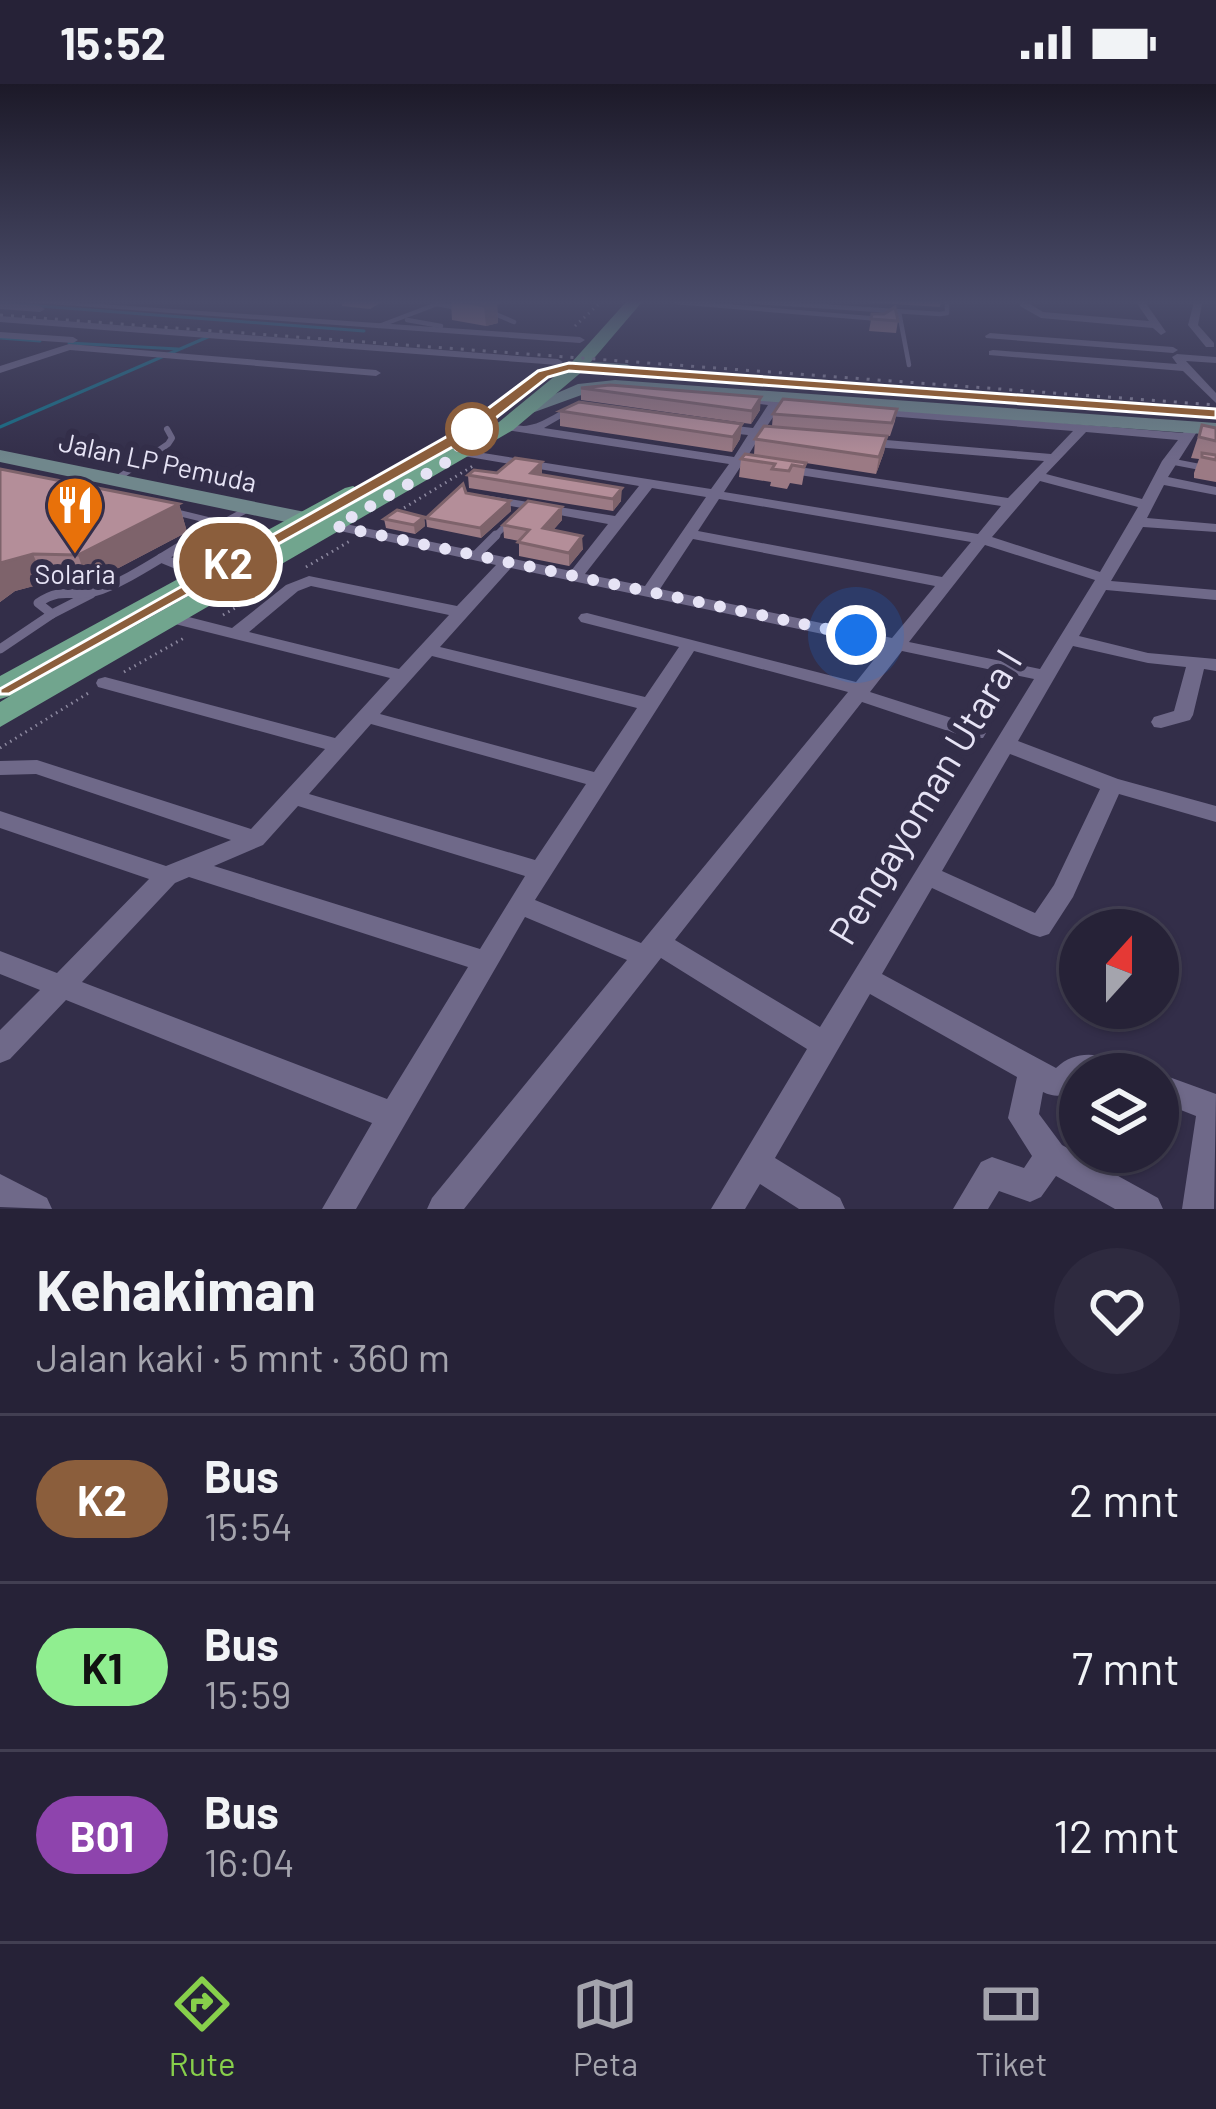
<!DOCTYPE html>
<html lang="id">
<meta charset="utf-8">
<style>
body{margin:0;font-family:Barlow,sans-serif;background:#2e2a3f;color:#f1f3f6;height:100vh;display:flex;flex-direction:column;font-size:45px;white-space:nowrap}
*{box-sizing:border-box;margin:0}
p{font-size:39px;color:#a4a4ad}
.icon{flex:none;width:66px;height:66px;fill:none;stroke:currentColor;stroke-width:2;stroke-linecap:round;stroke-linejoin:round}
.map{position:relative;height:1125px;overflow:hidden}
.panel{display:flex;flex-direction:column;background:#262237;flex:1}
.panel>*{flex:none}
.badge{padding:0 24px;border-radius:39px;font-size:42px;line-height:78px}
.needle{width:78px;rotate:21deg}
.tools{position:absolute;left:1059px;top:825px;display:grid;gap:24px}
.tools a{display:grid;place-items:center;width:120px;height:120px;border-radius:50%;background:#262237;box-shadow:0 3px 9px #0004,0 0 0 3px #423f52;font-size:60px}
.you{position:absolute;width:60px;height:60px;margin:-30px;border:9px solid #fff;border-radius:50%;background:#1a73e8;box-shadow:0 0 0 18px #1a73e833}
.map>.badge{position:absolute;translate:-50% -50%;box-shadow:0 0 0 6px #fff}
.round{display:grid;place-items:center;flex:none;width:126px;height:126px;border-radius:63px;background:#2e2a3f}
.headline{display:flex;align-items:center;justify-content:space-between;height:204px;padding:0 36px}
h1{font-size:57px;font-weight:700;line-height:90px}
ul{padding:0;list-style:none}
li{display:flex;align-items:center;gap:36px;height:168px;padding:0 36px;border-top:3px solid #423f52}
li div{flex:1}
li b{display:block;font-size:45px}
li em{font-style:normal}
li .badge{min-width:132px;font-weight:700;text-align:center}
.status{display:flex;justify-content:space-between;align-items:center;height:84px;padding:0 60px;background:#262237;direction:ltr}
.status svg{height:33px;fill:currentColor}
.dock{display:flex;justify-content:space-around;align-items:center;height:168px;border-top:3px solid #423f52;background:#262237;font-size:33px;color:#a4a4ad}
.dock a{display:grid;justify-items:center;gap:6px}
.dock .current{color:#87cf4b}
.map>svg:first-child{display:block}
.lines{fill:none;stroke-linecap:round;stroke-linejoin:round}
.stream{stroke:#157189;stroke-width:3}
.path{stroke:#8c889f;stroke-width:3;stroke-dasharray:1.5 4.5;stroke-linecap:butt}
.lane-far2{stroke:#6f6989;stroke-width:4.5}
.lane-far1{stroke:#6f6989;stroke-width:6}
.lane{stroke:#6f6989;stroke-width:9}
.street{fill:#6f6989;fill-rule:evenodd}
.secondary{fill:#70878c;fill-rule:evenodd}
.primary{fill:#71a58e;fill-rule:evenodd}
.rail{stroke:#88849b;stroke-width:3;stroke-dasharray:3 8;stroke-linecap:butt}
.wall{fill:#9b7a84}
.shaded-wall{fill:#7e636b}
.building{fill:#b48e99;stroke:#7e636b;stroke-width:3}
.line{fill:#8b5e3c;stroke:#fff;stroke-width:3}
.walk{stroke:#e6e3f5;stroke-width:12;stroke-dasharray:0 21.6}
.stop-dot{fill:#fff;stroke:#8b5e3c;stroke-width:6}
.labels{text-anchor:middle;dominant-baseline:central;stroke-width:12;stroke-linejoin:round;paint-order:stroke}
.far-street-label{font-size:27px;fill:#e6e3f5;stroke:#332e49}
.far-poi-label{font-size:27px;fill:#e6e3f5;stroke:#332e49}
.near-street-label{font-size:39px;fill:#e6e3f5;stroke:#332e49}
</style>
<div class="status"><b>15:52</b><svg viewBox="0 0 49 12"><path d="M0 12V9h3v3zM5 12V6h3v6zM10 12V3h3v9zM15 12V0h3v12zM26 1h20v11H26zM47 4h2v5h-2z"/></svg></div>
<div class="map">
<svg width="1216" height="1125" viewBox="0 0 1216 1125">
<rect width="100%" height="100%" fill="#332e49"/>
<g class="lines">
<g class="stream">
<path d="M0,219L364,247"/>
<path d="M0,254L40,257"/>
<path d="M69,259L178,265"/>
<path d="M0,343L210,252"/>
</g>
<g class="path">
<path d="M575,242L601,218"/>
<path d="M399,427L473,382"/>
<path d="M306,483L350,457"/>
<path d="M223,531L256,512"/>
<path d="M124,588L184,554"/>
<path d="M0,664L90,608"/>
</g>
<g class="lane-far2">
<path d="M676,218L880,235L883,227"/>
<path d="M757,218L940,230L947,229V218"/>
<path d="M488,227L514,238"/>
<path d="M899,228L909,281"/>
<path d="M407,236L441,242"/>
<path d="M379,242L437,220L459,224"/>
</g>
<g class="lane-far1">
<path d="M1169,377L1216,386"/>
<path d="M115,396L168,360L172,354L167,345"/>
<path d="M175,428L224,440"/>
<path d="M194,454L250,424"/>
<path d="M493,454L510,437"/>
</g>
<g class="lane">
<path d="M476,471L496,451"/>
<path d="M161,474L200,490"/>
<path d="M52,530L91,510"/>
<path d="M0,565L52,530L38,519C63,502 72,514 94,508C126,499 170,467 200,451"/>
</g>
<g class="street">
<path d="M23,218H71L580,253L585,256L580,259Z"/>
<path d="M1020,218H1027L1043,228L1149,237L1136,218H1145L1166,248L1161,251L1153,244L1041,234L1020,222Z"/>
<path d="M1194,218L1202,220L1198,241L1214,259V263H1206L1188,241Z"/>
<path d="M0,219L40,222L45,225L40,228L0,225Z"/>
<path d="M0,232L558,275L563,278L558,281L0,238Z"/>
<path d="M0,248L73,253L78,256L73,259L0,254Z"/>
<path d="M990,249L1173,263L1178,266L1173,269L986,254L985,252Z"/>
<path d="M69,260L376,286L381,289L376,292L70,266L0,289V282Z"/>
<path d="M993,266L1177,280L1172,273L1177,270L1216,273V279L1186,277L1216,309V319L1183,287L989,271V267Z"/>
<path d="M738,312L800,317L806,321L800,325L780,323L765,345L787,351L781,355L760,352L746,375L1008,414L1044,377L863,362L857,358L863,354L1051,370L1073,347L875,331L869,327L875,323L1183,349L1190,340L1200,343L1168,393L1216,403V411L1164,401L1147,434L1216,440V448L1143,443L1111,497L1216,506V516L1106,506L1079,552L1148,569L1216,575V587L1204,585L1193,631L1190,636L1161,644L1154,643L1151,638L1154,633L1174,627L1186,583L1148,579L1073,562L1018,657L1118,695L1216,722V738L1119,710L1073,813L1049,850L1040,853L1031,850L932,804L882,890L1056,984C1077,964 1101,970 1126,980L1131,990H1080V1000C1068,1012 1058,1015 1043,1008L1039,1030L1062,1061L1158,1114L1163,1125H1115L1056,1092L1041,1113L1030,1118L999,1107L988,1125H953L981,1078L992,1073L1024,1084L1032,1072L1008,1034L1017,993L870,910L775,1074L840,1114L845,1125H799L760,1100L745,1125H711L807,965L661,874L464,1125H427L432,1114L627,876L525,833L356,1125H322L372,1039L66,916L10,975L0,979V946L40,906L0,890V867L57,889L149,795L0,744V727L166,782L231,756L36,690L0,691V677L37,676L251,745L325,665L98,603L96,599L98,595L105,593L335,654L390,594L167,538L164,534L167,530L173,529L232,544L286,501L309,492L457,522L496,481L331,445V439L336,438L571,487L608,440L489,418L484,417V411L615,432L639,402L463,372L458,371V365L711,405L729,380L506,346L500,342C511,338 519,344 530,341C547,338 560,324 579,320L585,324L583,327L570,329L544,344L734,373L748,351L720,348L714,344L720,340L753,344L768,321L734,317L732,315ZM1086,348L1178,356L1162,377L1142,415L1046,390ZM741,382L1001,422L978,450L724,408ZM1040,397L1138,423L1100,488L992,453ZM652,404L706,413L645,502L585,490ZM719,415L971,458L942,493L698,447ZM693,455L935,502L892,554L660,505ZM985,461L1095,496L1040,585L909,558ZM511,484L884,563L856,598L587,529L581,530L578,534L581,538L679,563L645,613L440,563ZM311,502L449,531L399,585L249,548L298,507ZM694,567L848,608L641,859L535,816ZM902,567L1034,595L820,943L675,856L862,618L969,654H983L986,649L983,644L870,608ZM432,572L637,624L594,688L380,630ZM371,640L586,700L535,776L309,710ZM1010,670L1100,705L1054,801L1035,829L942,787ZM298,722L525,792L480,865L214,782L263,761ZM189,793L468,883L387,1015L82,898L175,799Z"/>
<path d="M1158,989L1216,1010L1214,1125H1182L1196,1032L1158,1017V990H1155Z"/>
<path d="M0,1090L47,1114L52,1125L0,1123Z"/>
</g>
<g class="secondary">
<path d="M578,277L627,280L635,285L627,290L578,287L543,295L535,290Z"/>
<path d="M615,296L1216,339V351L615,306L587,309L529,330L520,325L578,300Z"/>
<path d="M0,366L305,428L316,435L305,442L0,378Z"/>
</g>
<path class="primary" d="M626,218H642L584,286L513,346L0,643V618L10,612L0,615V592L345,404L353,402L365,409L122,549L499,338L572,278Z"/>
<path class="rail" d="M0,231L1216,321"/>
</g>
<g class="wall">
<path d="M342,218H382L370,225L342,222Z"/>
<path d="M451,218L497,219L498,239L486,242L452,236Z"/>
<path d="M864,218H941L940,223Z"/>
<path d="M872,230L898,237L896,249L869,247Z"/>
<path d="M581,304L760,326L751,340L581,316Z"/>
<path d="M897,325L895,337L890,352H887L884,368L876,390L806,379L802,401L790,399L787,405L770,402L771,398L739,393L741,375L754,371L755,355L772,342L773,330Z"/>
<path d="M560,327L742,340L740,355L732,368L560,342Z"/>
<path d="M1202,341L1216,344V398L1194,394V389L1199,375L1191,374Z"/>
<path d="M0,385L179,420L187,448L88,500L45,499L15,507L0,518Z"/>
<path d="M497,389L621,417L613,427L469,404L468,391Z"/>
<path d="M466,409L510,417L511,427L481,454L427,443L426,434Z"/>
<path d="M424,433L425,442L415,450L386,444L384,435Z"/>
<path d="M562,436L553,446L583,465L569,482L519,472V457L504,454L503,441Z"/>
</g>
<g class="shaded-wall">
<path d="M497,219L498,239L486,242L484,222Z"/>
<path d="M761,313L760,326L751,340L752,327Z"/>
<path d="M742,340L740,355L732,368L733,353Z"/>
<path d="M887,352L884,368L876,390L879,373Z"/>
<path d="M542,378V390L531,389Z"/>
<path d="M622,404L621,417L613,427V415Z"/>
<path d="M510,417L511,427L481,454L480,444Z"/>
<path d="M179,420L187,448L88,500L78,471Z"/>
<path d="M562,423V436L544,457L543,444Z"/>
<path d="M424,433L425,442L415,450L414,441Z"/>
<path d="M582,452L583,465L569,482V469Z"/>
<path d="M33,470L45,499L15,507L0,518V479Z"/>
</g>
<g class="building">
<path d="M464,218H495L497,219L484,222Z"/>
<path d="M895,223L898,237L871,235L872,230H884Z"/>
<path d="M610,301L761,313L752,327L581,304Z"/>
<path d="M783,315L897,325L892,339L773,330Z"/>
<path d="M579,318L742,340L733,353L560,327Z"/>
<path d="M1202,341L1216,344V357L1199,353Z"/>
<path d="M764,342L887,352L879,373L755,355Z"/>
<path d="M1202,369L1216,371V376L1202,373Z"/>
<path d="M745,370L806,379L804,383L792,381L789,387L772,385L775,380L741,375Z"/>
<path d="M515,374L542,378L531,389L622,404L613,415L468,391L474,386L497,389Z"/>
<path d="M0,385L179,420L78,471L33,470L0,479Z"/>
<path d="M463,400L466,409L510,417L480,444L426,434Z"/>
<path d="M528,417L562,423L543,444L582,452L569,469L518,458L529,446L503,441Z"/>
<path d="M397,426L424,433L414,441L384,435Z"/>
</g>
<linearGradient id="sky" x2="0" y2="1"><stop stop-color="#1c1928"/><stop offset="0.58" stop-color="#4a4c6a"/><stop offset="1" stop-color="#4a4c6a" stop-opacity="0"/></linearGradient>
<rect width="1216" height="376" fill="url(#sky)"/>
<path class="line" d="M569,279L1216,325V334L569,287L548,293L474,351L9,610H0V605L462,344L538,287Z"/>
<g class="lines">
<path class="walk" d="M472,345L445,379L336,442L856,551"/>
</g>
<defs>
<g id="restaurant-pin" transform="scale(3)"><path d="M0 17L-7.5 6A9.5 9.5 0 1 1 7.5 6Z" fill="#e8710a" stroke="#332e49"/><path d="M-5-6h1v4h1v-4h1v4h1v-4h1v5L-1.5 .5V6h-2V.5L-5-1ZM5-6V6H3V1.5H1.5Q1.5-4 5-6Z" fill="#fff"/></g>
</defs>
<g fill-rule="evenodd">
<use href="#restaurant-pin" x="75" y="421"/>
</g>
<circle class="stop-dot" cx="472" cy="345" r="24"/>
<g class="labels">
<g class="far-street-label">
<text transform="translate(158 377) rotate(12)">Jalan LP Pemuda</text>
</g>
<g class="far-poi-label">
<text x="75" y="489">Solaria</text>
</g>
<g class="near-street-label">
<text transform="translate(924 712) rotate(-59)">Pengayoman Utara I</text>
</g>
</g>
</svg>
<div class="tools">
<a><svg class="needle" viewBox="-14 -14 28 28"><path d="M0-13l5 13h-10z" fill="#e53935"/><path d="M0 13l5-13h-10z" fill="#a4a4ad"/></svg></a>
<a><svg class="icon" aria-label="layers" viewBox="0 0 24 24"><path d="M12 4l9 5-9 5-9-5zM3 14l9 5 9-5"/></svg></a>
</div>
<div class="you" style="left:856px;top:551px"></div>
<b class="badge" style="left:228px;top:478px;background:#8b5e3c;color:#fff">K2</b>
</div>
<section class="panel">
<div class="headline"><div><h1>Kehakiman</h1><p>Jalan kaki · 5 mnt · 360 m</p></div><a class="round"><svg class="icon" aria-label="heart" viewBox="0 0 24 24"><path d="M12 20l-8-8c-3-5 5-10 8-4 3-6 11-1 8 4z"/></svg></a></div>
<ul>
<li><span class="badge" style="background:#8b5e3c;color:#fff">K2</span><div><b>Bus</b><p>15:54</p></div><em>2 mnt</em></li>
<li><span class="badge" style="background:#90ee90;color:#111">K1</span><div><b>Bus</b><p>15:59</p></div><em>7 mnt</em></li>
<li><span class="badge" style="background:#8e44ad;color:#fff">B01</span><div><b>Bus</b><p>16:04</p></div><em>12 mnt</em></li>
</ul>
</section>
<nav class="dock">
<a class="current"><svg class="icon" aria-label="directions" viewBox="0 0 24 24"><path d="M12 3l9 9-9 9-9-9zM9 14v-3h6M13 9l2 2-2 2"/></svg>Rute</a>
<a><svg class="icon" aria-label="map" viewBox="0 0 24 24"><path d="M3 6l6-2 6 2 6-2v14l-6 2-6-2-6 2zM9 4v14M15 6v14"/></svg>Peta</a>
<a><svg class="icon" aria-label="tickets" viewBox="0 0 24 24"><path d="M3 7h18v10H3zM15 7v10"/></svg>Tiket</a>
</nav>
